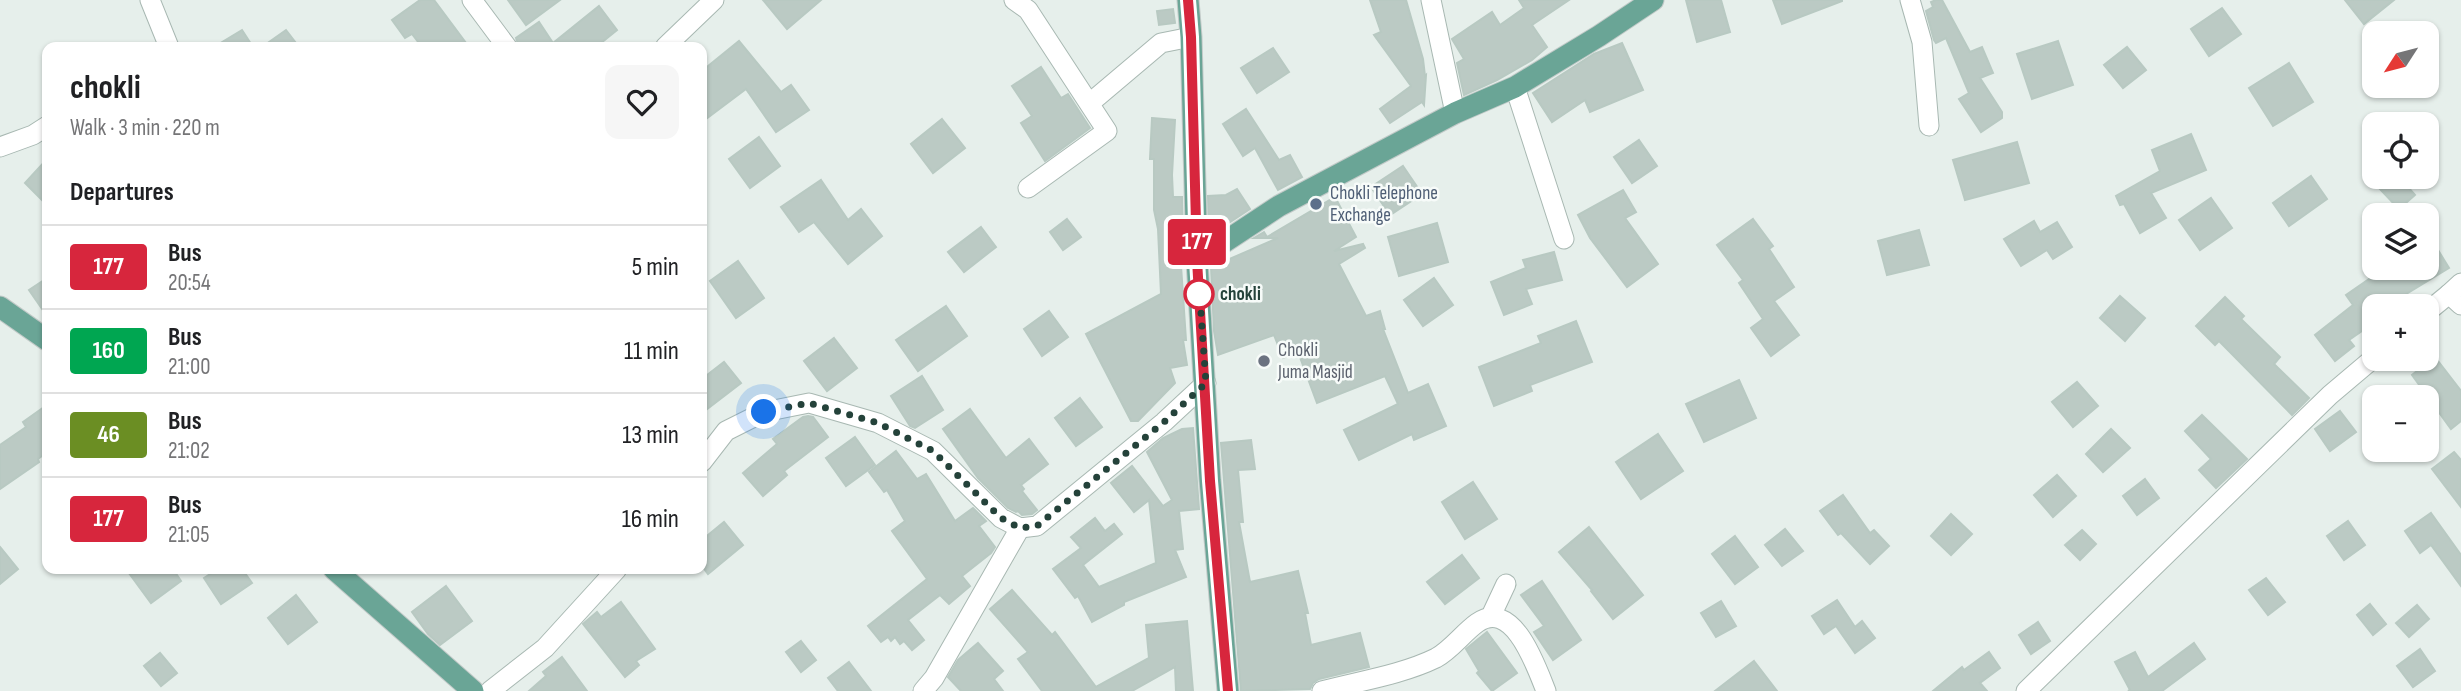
<!DOCTYPE html>
<meta charset="utf-8">
<style>
body{margin:0;font-family:"Sofia Sans Condensed",sans-serif;background:#f6f6f6;color:#202124;height:100vh;display:flex;flex-direction:column;font-size:26px;white-space:nowrap}
*{box-sizing:border-box;margin:0}
p{font-size:23px;color:#757577}
.icon{flex:none;width:38px;height:38px;fill:none;stroke:currentColor;stroke-width:2;stroke-linecap:round;stroke-linejoin:round}
.map{position:relative;flex:1;overflow:hidden}
.panel{position:absolute;left:42px;top:42px;width:665px;height:532px;display:flex;flex-direction:column;background:#fff;border-radius:14px;box-shadow:0 2px 5px #0004}
.panel>*{flex:none}
.badge{padding:0 14px;border-radius:5px;font-size:24px;line-height:46px}
.needle{width:46px;rotate:234deg}
.fabs{position:absolute;left:2362px;top:21px;display:grid;gap:14px}
.fabs a{display:grid;place-items:center;width:77px;height:77px;border-radius:14px;background:#fff;box-shadow:0 2px 5px #0004;font-size:35px}
.you{position:absolute;width:35px;height:35px;margin:-18px;border:5px solid #fff;border-radius:50%;background:#1a73e8;box-shadow:0 0 0 10px #1a73e833}
.map>.badge{position:absolute;translate:-50% -50%;box-shadow:0 0 0 4px #fff}
h2{padding:0 28px;font-size:26px;line-height:63px}
.round{display:grid;place-items:center;flex:none;width:74px;height:74px;border-radius:14px;background:#f6f6f6}
.headline{display:flex;align-items:center;justify-content:space-between;height:119px;padding:0 28px}
h1{font-size:33px;font-weight:700;line-height:52px}
ul{padding:0;list-style:none}
li{display:flex;align-items:center;gap:21px;height:84px;padding:0 28px;border-top:2px solid #e0e0e0}
li div{flex:1}
li b{display:block;font-size:26px}
li em{font-style:normal}
li .badge{min-width:77px;font-weight:700;text-align:center}
.map>svg:first-child{display:block}
.building{fill:#bbcac4;stroke:#b8c9c2;stroke-width:2}
.lines{fill:none;stroke-linecap:round;stroke-linejoin:round}
.minor-casing{stroke:#a8b8b2;stroke-width:21}
.major-casing{stroke:#c2cac8;stroke-width:23}
.minor{stroke:#fff;stroke-width:19}
.major{stroke:#6aa596;stroke-width:21}
.line-casing{stroke:#fff;stroke-width:16}
.line{stroke:#d7263d;stroke-width:10}
.walk{stroke:#24423a;stroke-width:7;stroke-dasharray:0 12.6}
.service-dot{fill:#5c6f8a;stroke:#f7fbf9;stroke-width:2.5}
.stop-dot{fill:#fff;stroke:#d7263d;stroke-width:3.5}
.worship-dot{fill:#6b7280;stroke:#f7fbf9;stroke-width:2.5}
.labels{text-anchor:middle;dominant-baseline:central;stroke-width:5;stroke-linejoin:round;paint-order:stroke}
.service-label{font-size:19px;fill:#4e5e75;stroke:#f7fbf9;text-anchor:start}
.stop-label{font-size:19px;font-weight:bold;fill:#24423a;stroke:#f7fbf9;text-anchor:start}
.worship-label{font-size:19px;fill:#5b616d;stroke:#f7fbf9;text-anchor:start}
</style>
<div class="map">
<svg width="2461" height="691" viewBox="0 0 2461 691">
<rect width="100%" height="100%" fill="#e6efeb"/>
<g class="building">
<path d="M420,0H434L469,47H422L412,34L405,38L392,20Z"/>
<path d="M508,0H560L526,25Z"/>
<path d="M763,0H821L787,29Z"/>
<path d="M1370,0H1406L1423,59L1425,76L1426,75L1424,105L1422,102L1390,123L1380,109L1411,86L1374,35L1381,32Z"/>
<path d="M1519,0H1569L1532,25L1547,47L1532,60L1497,80L1464,95L1457,63L1464,59L1452,39L1492,12L1500,25L1524,8Z"/>
<path d="M1686,0H1721L1730,32L1697,42Z"/>
<path d="M1773,0H1842V1L1782,24Z"/>
<path d="M1936,0H1942L1970,52L1982,47L1993,73L1980,78L2002,112V118L1981,132L1959,99L1969,93L1946,38L1936,43L1934,40L1926,11L1933,7L1931,2Z"/>
<path d="M2345,0H2394L2364,24Z"/>
<path d="M599,6L617,30L596,47H519L516,38L539,22L553,43Z"/>
<path d="M2222,8L2241,34L2209,56L2191,29Z"/>
<path d="M1173,9L1175,23L1159,25L1157,11Z"/>
<path d="M242,30L253,47H214Z"/>
<path d="M286,30L299,47H262Z"/>
<path d="M739,41L781,92L791,85L809,110L776,132L746,89L702,122V71Z"/>
<path d="M2058,41L2073,85L2032,99L2017,54Z"/>
<path d="M1622,43L1643,90L1590,112L1585,100L1552,122L1533,93L1594,54Z"/>
<path d="M2127,47L2146,70L2123,88L2104,65Z"/>
<path d="M1273,48L1289,72L1257,93L1241,68Z"/>
<path d="M2289,63L2313,102L2273,126L2249,88Z"/>
<path d="M1041,67L1061,98L1068,94L1090,128L1045,161L1021,123L1032,116L1012,86Z"/>
<path d="M1246,109L1279,160L1290,155L1302,177L1278,190L1255,148L1243,156L1223,124Z"/>
<path d="M1152,118L1175,120L1172,175L1173,197H1182L1183,235L1179,236L1186,340H1183L1187,365L1170,368L1175,383L1138,421H1131L1086,334L1161,294L1158,229L1154,210V159H1150Z"/>
<path d="M942,119L965,148L933,173L911,144Z"/>
<path d="M2191,134L2206,170L2151,193L2166,218L2140,233L2124,204L2120,205L2116,196L2160,171L2152,150Z"/>
<path d="M759,137L780,166L750,188L729,159Z"/>
<path d="M1639,140L1657,166L1632,183L1614,157Z"/>
<path d="M2017,142L2029,183L1965,200L1953,160Z"/>
<path d="M47,159V205L25,183Z"/>
<path d="M1403,166L1422,194L1390,215L1371,187Z"/>
<path d="M2311,176L2327,199L2289,226L2273,203Z"/>
<path d="M2391,177H2399L2415,195L2399,209L2379,188Z"/>
<path d="M821,180L848,220L861,209L882,236L848,264L814,222L799,232L781,207Z"/>
<path d="M1237,189L1250,209L1209,236L1208,196L1226,195Z"/>
<path d="M1623,190L1636,212L1625,218L1658,264L1627,287L1590,238L1578,215Z"/>
<path d="M1335,197L1356,237L1334,251L1363,244L1365,248L1339,264L1366,316L1380,311L1385,329H1383L1408,393L1428,384L1446,426L1414,440L1412,434L1359,460L1344,430L1398,404L1385,376L1317,403L1298,352L1283,358L1274,335L1218,355L1214,331L1211,267L1278,238H1254L1264,232L1267,237Z"/>
<path d="M2211,198L2232,228L2200,250L2179,220Z"/>
<path d="M1067,219L1081,237L1063,250L1050,232Z"/>
<path d="M1753,219L1773,246L1769,249L1794,287L1774,301L1799,335L1771,356L1751,328L1763,319L1739,283L1743,280L1717,245Z"/>
<path d="M2034,221L2040,232L2057,222L2072,247L2053,259L2047,250L2021,266L2004,239Z"/>
<path d="M1437,223L1448,262L1399,276L1388,237Z"/>
<path d="M981,227L996,247L964,272L948,252Z"/>
<path d="M1919,230L1929,265L1887,275L1878,241Z"/>
<path d="M2427,232L2449,268L2398,299L2403,306H2375V322L2349,340L2354,346L2335,361L2315,335L2353,305L2346,295L2385,268H2427Z"/>
<path d="M1554,252L1562,280L1526,289L1532,304L1504,315L1491,282L1526,268L1523,260Z"/>
<path d="M738,261L764,298L736,318L710,281Z"/>
<path d="M47,278V316L29,290Z"/>
<path d="M1434,278L1453,305L1423,326L1404,300Z"/>
<path d="M2120,296L2145,318L2125,341L2100,318Z"/>
<path d="M2225,297L2244,316L2241,319L2280,357L2274,364L2309,398L2292,415L2219,341L2215,345L2196,326Z"/>
<path d="M946,306L967,336L918,371L896,340Z"/>
<path d="M1049,311L1068,337L1042,356L1024,329Z"/>
<path d="M1576,321L1592,362L1530,385L1532,391L1494,406L1479,367L1541,343L1538,336Z"/>
<path d="M834,338L857,368L827,391L804,361Z"/>
<path d="M2435,357L2461,391V421L2451,429L2412,375Z"/>
<path d="M724,362L741,383L702,413V379Z"/>
<path d="M922,376L943,410L915,428L910,426L891,396Z"/>
<path d="M1739,380L1756,418L1704,442L1686,404Z"/>
<path d="M2077,382L2098,406L2073,427L2052,402Z"/>
<path d="M1080,398L1102,427L1076,446L1055,418Z"/>
<path d="M47,405V452L38,459L39,462L0,489V445L26,427L23,422Z"/>
<path d="M970,409L1006,458L1029,439L1048,464L1021,485L1024,489L1022,491L1037,510L1032,514L1022,515L1018,511L1016,512L1008,508L978,478L943,429Z"/>
<path d="M2340,411L2356,432L2330,451L2315,429Z"/>
<path d="M2202,415L2247,459L2216,488L2199,470L2211,459L2185,431Z"/>
<path d="M808,416L813,417L828,437L784,471L787,475L763,496L743,473L777,444L773,439L803,417Z"/>
<path d="M1193,428L1199,509L1179,511L1183,549L1175,550L1186,577L1124,602V605L1092,622L1078,596L1075,598L1053,569L1081,548L1071,537L1095,518L1105,531L1114,524L1122,534L1083,565L1099,587L1156,563L1149,500L1134,512L1111,483L1132,466L1163,506L1172,500L1147,452L1163,438L1182,429Z"/>
<path d="M2111,429L2130,448L2103,472L2086,454Z"/>
<path d="M1658,434L1683,471L1641,499L1616,462Z"/>
<path d="M855,437L875,465L846,486L826,458Z"/>
<path d="M1251,440L1255,469L1238,470L1243,522H1239L1250,582L1298,571L1308,613H1305L1311,645L1360,633L1369,667L1319,679L1313,683L1310,689L1241,691L1221,443Z"/>
<path d="M896,451L917,479L926,474L955,521L973,508L986,521L979,526L995,547L991,553L962,576L970,586L949,604L940,595L908,620L924,640L912,650L904,641L900,644L895,637L891,641L888,637L881,642L868,626L927,579L892,531L905,521L887,490L884,492L869,472Z"/>
<path d="M2454,452L2461,460V507L2432,469Z"/>
<path d="M2057,475L2076,496L2053,517L2034,495Z"/>
<path d="M2145,479L2159,498L2137,515L2123,496Z"/>
<path d="M1473,482L1497,519L1465,539L1442,502Z"/>
<path d="M1843,495L1870,533L1874,530L1889,546L1870,564L1841,533L1838,535L1820,511Z"/>
<path d="M2431,513L2461,555V586L2431,545L2420,553L2405,531Z"/>
<path d="M1951,514L1972,534L1951,555L1931,536Z"/>
<path d="M2348,521L2365,545L2344,560L2327,536Z"/>
<path d="M724,522L743,545L708,574L702,566V540Z"/>
<path d="M1589,527L1643,595L1613,619L1591,591L1592,590L1559,552Z"/>
<path d="M1785,529L1803,551L1782,566L1765,545Z"/>
<path d="M2082,530L2096,544L2080,560L2065,545Z"/>
<path d="M1735,536L1758,567L1735,584L1712,554Z"/>
<path d="M0,547L18,569L0,584Z"/>
<path d="M1462,555L1479,578L1445,604L1427,582Z"/>
<path d="M126,569H173L181,581L151,603Z"/>
<path d="M218,569H242L252,583L221,604L204,578Z"/>
<path d="M2266,578L2285,602L2268,615L2249,590Z"/>
<path d="M1542,581L1581,640L1553,660L1534,632L1544,626L1521,595Z"/>
<path d="M446,586L472,621L440,645L428,634L412,612Z"/>
<path d="M1012,590L1052,635L1055,632L1096,687L1149,658L1146,625L1187,621L1193,691H1176L1175,667L1132,691H1042L1018,659L1028,652L990,609Z"/>
<path d="M296,595L317,622L288,644L268,618Z"/>
<path d="M1837,600L1855,627L1862,621L1875,638L1855,653L1836,626L1824,634L1812,616Z"/>
<path d="M1721,601L1736,626L1716,637L1701,613Z"/>
<path d="M621,602L655,649L636,661L639,665L625,677L583,624L597,612L601,617Z"/>
<path d="M2370,604L2386,624L2373,635L2357,615Z"/>
<path d="M2417,605L2429,619L2409,637L2396,623Z"/>
<path d="M2038,622L2050,641L2031,654L2019,635Z"/>
<path d="M1487,632L1517,673L1492,691L1477,673L1479,671L1466,649Z"/>
<path d="M801,641L816,660L801,672L786,652Z"/>
<path d="M978,643L1003,671L994,679L1003,691H961L948,677L958,660Z"/>
<path d="M2194,643L2205,659L2162,691H2128L2130,690L2115,662L2135,652L2148,677Z"/>
<path d="M2420,649L2435,671L2413,687L2397,666Z"/>
<path d="M1989,652L2000,668L1980,683L1987,691H1933L1962,667L1964,670Z"/>
<path d="M160,653L177,673L161,686L144,666Z"/>
<path d="M562,657L587,691H529L546,676L543,672Z"/>
<path d="M1754,661L1777,691H1715Z"/>
<path d="M849,662L871,691H838L828,678Z"/>
</g>
<g class="lines">
<g class="minor-casing">
<g id="minor">
<path d="M150,0L169,47"/>
<path d="M472,0L507,47"/>
<path d="M1014,0L1028,10L1107,131L1028,188"/>
<path d="M1431,0L1455,113"/>
<path d="M1910,0L1922,42L1929,126"/>
<path d="M665,47L714,0"/>
<path d="M1515,87L1564,239"/>
<path d="M1090,103L1161,43L1191,37"/>
<path d="M0,147L33,135L47,126"/>
<path d="M2461,283L2449,294L2461,305"/>
<path d="M2427,312L2449,294"/>
<path d="M702,462L726,431L764,412L809,403L878,423L933,451L1001,518L1020,528L1037,526L1164,422L1206,383"/>
<path d="M1491,616L1506,584"/>
<path d="M490,691L545,648L617,569"/>
<path d="M923,691L934,678L1020,528"/>
<path d="M1322,691C1359,681 1401,675 1436,658C1451,650 1463,633 1477,623C1513,598 1536,666 1546,691"/>
<path d="M2026,691L2330,395L2375,357"/>
</g>
</g>
<g class="major-casing">
<g id="major">
<path d="M1188,0L1191,37L1197,260L1210,480L1228,691"/>
<path d="M1197,260L1279,206L1455,113L1515,87L1599,36L1653,0"/>
<path d="M0,307L47,340"/>
<path d="M334,569L473,691"/>
</g>
</g>
<use href="#minor" class="minor"/>
<use href="#major" class="major"/>
</g>
<g class="lines">
<g class="line-casing">
<path id="line" d="M1188,0L1191,37L1197,260L1210,481L1228,691"/>
</g>
<use href="#line" class="line"/>
<path class="walk" d="M764,412L809,403L878,423L933,451L1001,518L1020,528L1037,526L1164,422L1206,383L1199,285V294"/>
</g>
<circle class="service-dot" cx="1316" cy="204" r="7"/>
<circle class="stop-dot" cx="1199" cy="294" r="14"/>
<circle class="worship-dot" cx="1264" cy="361" r="7"/>
<g class="labels">
<g class="service-label">
<text x="1330" y="193">Chokli Telephone<tspan x="1330" dy="22">Exchange</tspan></text>
</g>
<g class="stop-label">
<text x="1220" y="294">chokli</text>
</g>
<g class="worship-label">
<text x="1278" y="350">Chokli<tspan x="1278" dy="22">Juma Masjid</tspan></text>
</g>
</g>
</svg>
<div class="fabs">
<a><svg class="needle" viewBox="-14 -14 28 28"><path d="M0-13l5 13h-10z" fill="#e53935"/><path d="M0 13l5-13h-10z" fill="#757577"/></svg></a>
<a><svg class="icon" aria-label="locate" viewBox="0 0 24 24"><circle cx="12" cy="12" r="6"/><path d="M12 2v4M12 18v4M2 12h4M18 12h4"/></svg></a>
<a><svg class="icon" aria-label="layers" viewBox="0 0 24 24"><path d="M12 4l9 5-9 5-9-5zM3 14l9 5 9-5"/></svg></a>
<a>+</a>
<a>−</a>
</div>
<div class="you" style="left:764px;top:412px"></div>
<b class="badge" style="left:1197px;top:242px;background:#d7263d;color:#fff">177</b>
<section class="panel">
<div class="headline"><div><h1>chokli</h1><p>Walk · 3 min · 220 m</p></div><a class="round"><svg class="icon" aria-label="heart" viewBox="0 0 24 24"><path d="M12 20l-8-8c-3-5 5-10 8-4 3-6 11-1 8 4z"/></svg></a></div>
<h2>Departures</h2>
<ul>
<li><span class="badge" style="background:#d7263d;color:#fff">177</span><div><b>Bus</b><p>20:54</p></div><em>5 min</em></li>
<li><span class="badge" style="background:#00a651;color:#fff">160</span><div><b>Bus</b><p>21:00</p></div><em>11 min</em></li>
<li><span class="badge" style="background:#6b8e23;color:#fff">46</span><div><b>Bus</b><p>21:02</p></div><em>13 min</em></li>
<li><span class="badge" style="background:#d7263d;color:#fff">177</span><div><b>Bus</b><p>21:05</p></div><em>16 min</em></li>
</ul>
</section>
</div>
